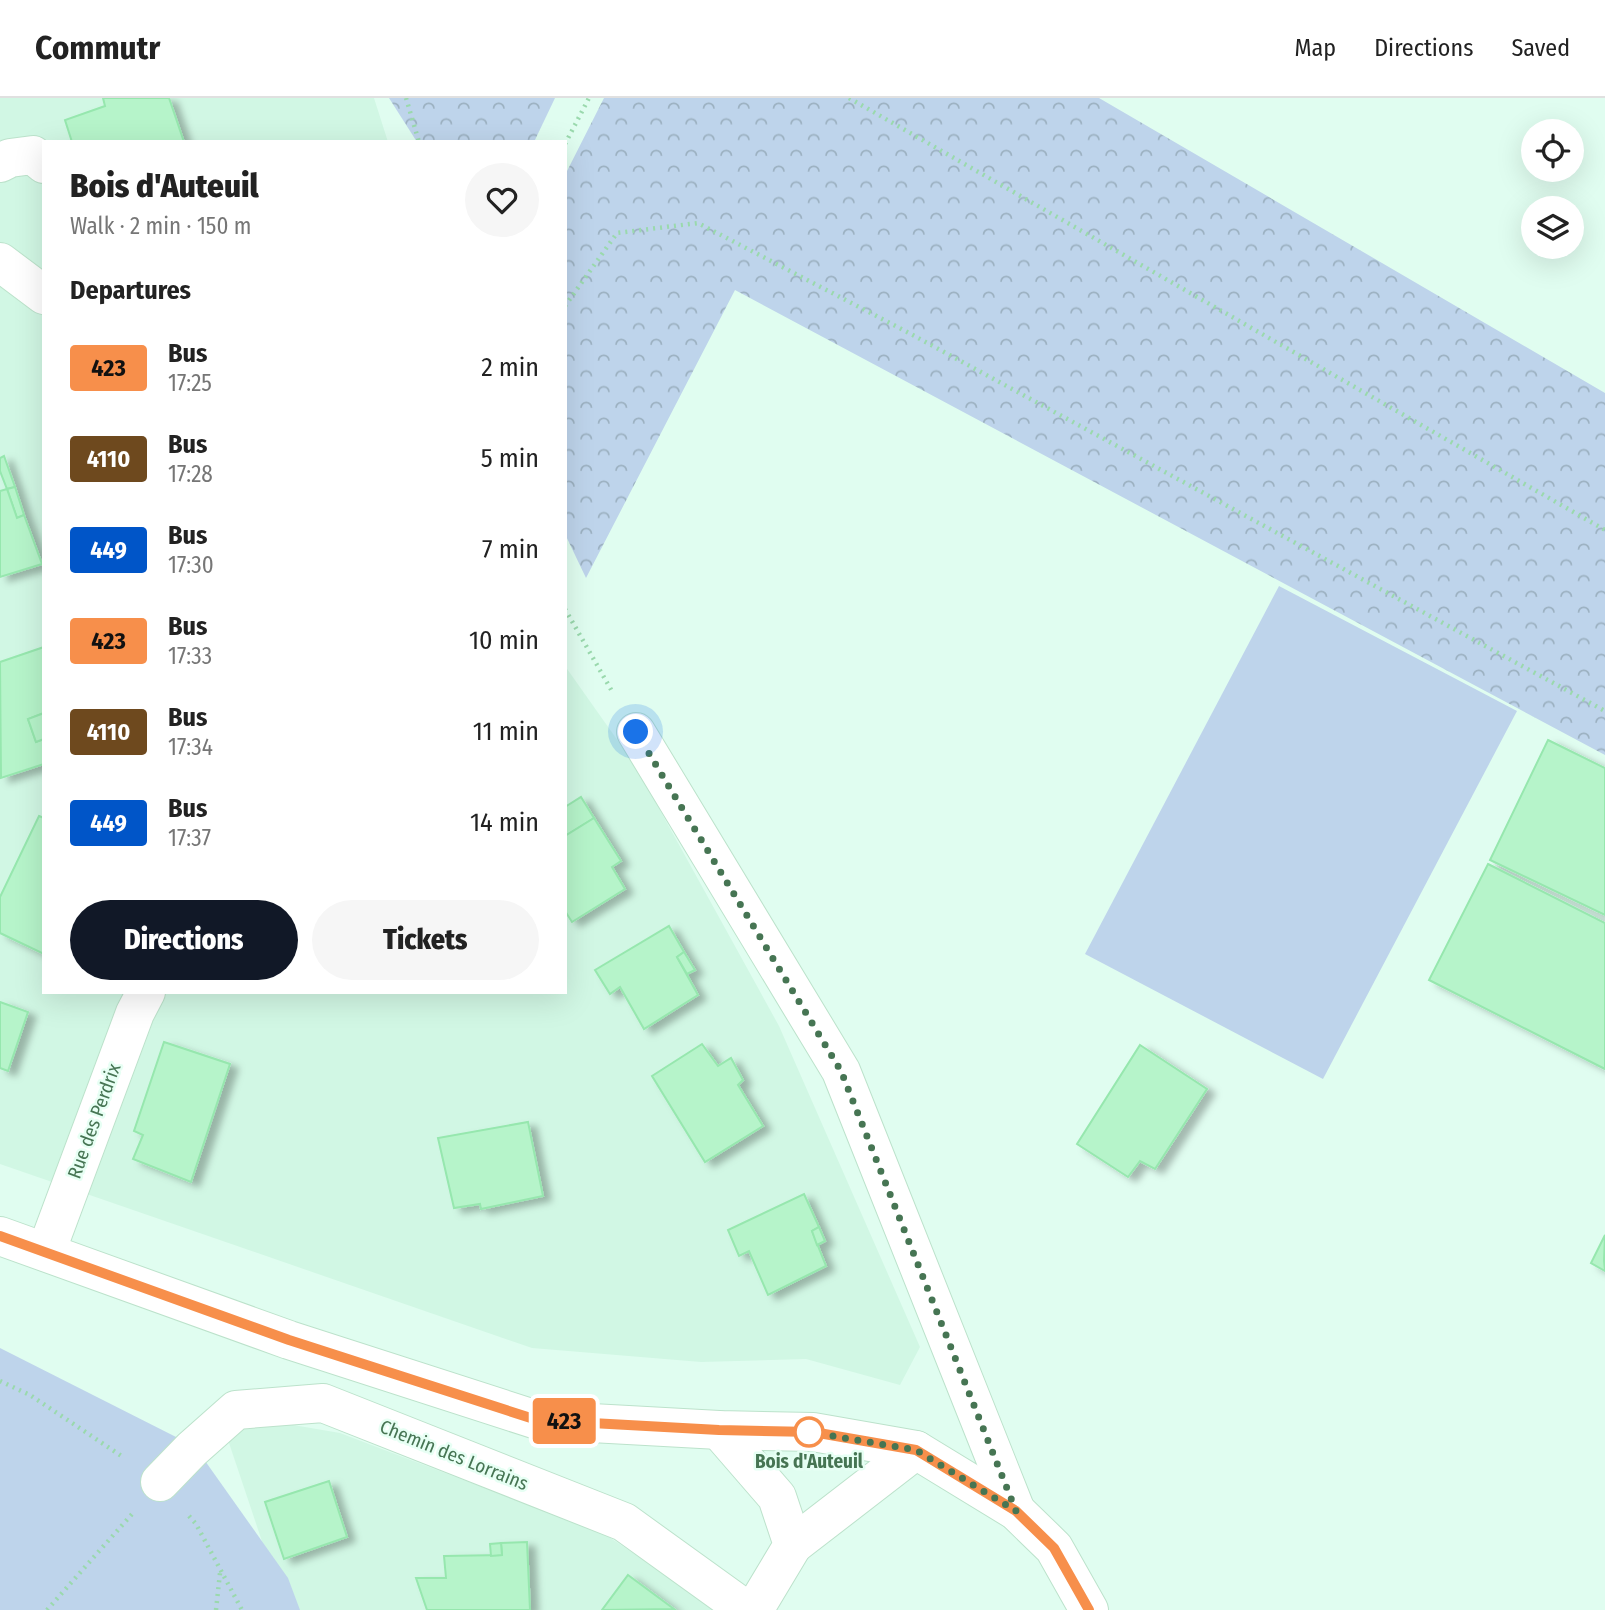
<!DOCTYPE html>
<meta charset="utf-8">
<style>
body{margin:0;font-family:"Fira Sans Condensed",sans-serif;background:#f6f6f6;color:#222;height:100vh;display:flex;flex-direction:column;font-size:26px;white-space:nowrap}
*{box-sizing:border-box;margin:0}
p{font-size:23px;color:#767676}
.icon{flex:none;width:38px;height:38px;fill:none;stroke:currentColor;stroke-width:2;stroke-linecap:round;stroke-linejoin:round}
.map{position:relative;flex:1;overflow:hidden}
.side{position:absolute;left:42px;top:42px;width:525px;height:854px;display:flex;flex-direction:column;background:#fff;border-radius:0px;box-shadow:0 7px 28px #0002}
.side>*{flex:none}
.badge{padding:0 14px;border-radius:5px;font-size:24px;line-height:46px}
.buttons{position:absolute;left:1521px;top:21px;display:grid;gap:14px}
.buttons a{display:grid;place-items:center;width:63px;height:63px;border-radius:50%;background:#fff;box-shadow:0 7px 28px #0002;font-size:35px}
.you{position:absolute;width:35px;height:35px;margin:-18px;border:5px solid #fff;border-radius:50%;background:#1a73e8;box-shadow:0 0 0 10px #1a73e833}
.map>.badge{position:absolute;translate:-50% -50%;box-shadow:0 0 0 4px #fff}
h2{padding:0 28px;font-size:26px;line-height:63px}
.round{display:grid;place-items:center;flex:none;width:74px;height:74px;border-radius:37px;background:#f6f6f6}
.summary{display:flex;align-items:center;justify-content:space-between;height:119px;padding:0 28px}
h1{font-size:33px;font-weight:800;line-height:52px}
.action{display:flex;gap:14px;margin-top:auto;padding:14px 28px}
.action a{flex:1;height:80px;border-radius:42px;background:#111827;color:#fff;font-size:28px;font-weight:800;line-height:80px;text-align:center}
.action a+a{background:#f6f6f6;color:#222}
ul{padding:0;list-style:none}
li{display:flex;align-items:center;gap:21px;height:91px;padding:0 28px}
li div{flex:1}
li b{display:block;font-size:26px}
li em{font-style:normal}
li .badge{min-width:77px;font-weight:700;text-align:center}
header{display:flex;align-items:center;gap:42px;box-sizing:border-box;height:98px;padding:0 35px;background:#fff;border-bottom:2px solid #e0e0e0}
header strong{font-size:33px}
nav{display:flex;gap:38px;margin-inline-start:auto;font-size:24px}
.map>svg:first-child{display:block}
.residential{fill:#d1f7e4}
.forest{fill:url(#forest-crowns)}
.park{fill:#bed4eb}
.building{fill:#b6f4ca;stroke:#96e7ae;stroke-width:2;filter:url(#shadow)}
.lines{fill:none;stroke-linecap:round;stroke-linejoin:round}
.minor-casing{stroke:#bce2cb;stroke-width:40}
.path{stroke:#9ad9ad;stroke-width:4.5;stroke-dasharray:2 5;stroke-linecap:butt}
.minor{stroke:#fff;stroke-width:38}
.line-casing{stroke:#fff;stroke-width:16}
.line{stroke:#f78f4b;stroke-width:10}
.walk{stroke:#467553;stroke-width:7;stroke-dasharray:0 12.6}
.stop-dot{fill:#fff;stroke:#f78f4b;stroke-width:3.5}
.labels{text-anchor:middle;dominant-baseline:central;stroke-width:5;stroke-linejoin:round;paint-order:stroke}
.street-label{font-size:19px;fill:#467553;stroke:#e7fff4}
.stop-label{font-size:19px;font-weight:bold;fill:#467553;stroke:#e7fff4}
</style>
<header>
<strong>Commutr</strong>
<nav><a>Map</a><a>Directions</a><a>Saved</a></nav>
</header>
<div class="map">
<svg width="1605" height="1512" viewBox="0 0 1605 1512">
<defs>
<pattern id="forest-crowns" width="20" height="18" patternUnits="userSpaceOnUse" patternTransform="scale(1.75)"><rect width="20" height="18" fill="#bed4eb"/><path d="M2 6a3 3 0 1 1 6 0M12 15a3 3 0 1 1 6 0" fill="none" stroke="#9cb1c1"/></pattern>
<filter id="shadow"><feDropShadow dx="8" dy="4.5" stdDeviation="3.5" flood-color="#0004"/></filter>
</defs>
<rect width="100%" height="100%" fill="#e0fdf0"/>
<g class="residential">
<path d="M0,0H374L388,44H44V894H565V568L635,667L779,928L920,1249L900,1287L806,1261L701,1264L532,1250L0,1066Z"/>
<path d="M264,1322L340,1335L603,1435L718,1512H285L227,1339Z"/>
</g>
<g class="forest">
<path d="M389,0H555L534,44H417Z"/>
<path d="M604,0H1099L1605,295V657L735,192L586,480L565,436V77Z"/>
</g>
<g class="park">
<path d="M1279,488L1517,613L1323,981L1085,856Z"/>
<path d="M0,1250L180,1341L203,1360L288,1480L300,1512H0Z"/>
</g>
<g class="building">
<path d="M103,0H169L184,44H72L65,22L105,8Z"/>
<path d="M4,358L15,389L7,391L0,373V360Z"/>
<path d="M15,389L24,417L17,420L7,391Z"/>
<path d="M7,391L17,420L24,417L42,466L0,479V393Z"/>
<path d="M44,549V615L28,621L36,644L44,641V666L1,680L0,564Z"/>
<path d="M44,615V641L36,644L28,621Z"/>
<path d="M1548,642L1605,670V817L1490,762Z"/>
<path d="M581,699L594,720L565,738V709Z"/>
<path d="M39,718L44,720V856L0,835V799Z"/>
<path d="M594,720L621,763L612,769L625,791L572,824L565,813V738Z"/>
<path d="M1488,766L1605,825V971L1429,882Z"/>
<path d="M669,828L684,854L677,859L698,897L644,931L620,889L610,896L595,872Z"/>
<path d="M684,854L695,872L687,876L677,859Z"/>
<path d="M0,904L28,914L8,973L0,970Z"/>
<path d="M164,944L230,966L191,1084L133,1061L143,1037L134,1033Z"/>
<path d="M702,946L718,968L731,960L743,982L738,987L763,1028L705,1064L652,978Z"/>
<path d="M1140,947L1207,991L1155,1071L1140,1063L1128,1079L1077,1046Z"/>
<path d="M528,1024L543,1098L481,1111L480,1106L454,1110L438,1040Z"/>
<path d="M804,1096L819,1129L812,1133L826,1168L768,1197L749,1153L739,1158L728,1132Z"/>
<path d="M819,1129L825,1143L817,1147L812,1133Z"/>
<path d="M1605,1137L1604,1163L1605,1173L1591,1165Z"/>
<path d="M329,1383L347,1439L284,1461L265,1404Z"/>
<path d="M527,1444L530,1512H427L416,1480H446L444,1458L502,1457L501,1445Z"/>
<path d="M501,1445L502,1457L491,1458L490,1446Z"/>
<path d="M628,1477L674,1511L602,1512Z"/>
</g>
<g class="lines">
<g class="minor-casing">
<g id="minor">
<path d="M0,65L10,60L33,57L44,66"/>
<path d="M0,164L44,197"/>
<path d="M636,634L841,973L1016,1413"/>
<path d="M0,1138L289,1242L537,1322L719,1332L813,1334L916,1352L1016,1413L1054,1450L1089,1512"/>
<path d="M46,1154L135,915L146,894"/>
<path d="M719,1332L777,1399L793,1447L754,1512"/>
<path d="M160,1384L192,1351L236,1312L323,1305L624,1424L746,1512"/>
<path d="M793,1447L916,1352"/>
</g>
</g>
<g class="path">
<path d="M406,0L419,44"/>
<path d="M849,0L1605,432"/>
<path d="M565,46L589,0"/>
<path d="M565,208L617,135L698,125L909,235L1605,613"/>
<path d="M565,511L613,595"/>
<path d="M0,1283L30,1297L123,1359"/>
<path d="M189,1418L196,1426L242,1512"/>
<path d="M47,1512L132,1416"/>
<path d="M216,1512L220,1475"/>
</g>
<use href="#minor" class="minor"/>
</g>
<g class="lines">
<g class="line-casing">
<path id="line" d="M0,1138L289,1242L537,1322L719,1332L813,1334L916,1352L1016,1413L1054,1450L1089,1512"/>
</g>
<use href="#line" class="line"/>
<path class="walk" d="M636,634L841,973L1016,1413L916,1352L809,1334"/>
</g>
<circle class="stop-dot" cx="809" cy="1334" r="14"/>
<g class="labels">
<g class="street-label">
<text transform="translate(94 1023) rotate(-70)">Rue des Perdrix</text>
<text transform="translate(454 1357) rotate(22)">Chemin des Lorrains</text>
</g>
<g class="stop-label">
<text x="809" y="1363">Bois d'Auteuil</text>
</g>
</g>
</svg>
<div class="buttons">
<a><svg class="icon" aria-label="locate" viewBox="0 0 24 24"><circle cx="12" cy="12" r="6"/><path d="M12 2v4M12 18v4M2 12h4M18 12h4"/></svg></a>
<a><svg class="icon" aria-label="layers" viewBox="0 0 24 24"><path d="M12 4l9 5-9 5-9-5zM3 14l9 5 9-5"/></svg></a>
</div>
<div class="you" style="left:636px;top:634px"></div>
<b class="badge" style="left:564px;top:1323px;background:#f78f4b;color:#111">423</b>
<section class="side">
<div class="summary"><div><h1>Bois d'Auteuil</h1><p>Walk · 2 min · 150 m</p></div><a class="round"><svg class="icon" aria-label="heart" viewBox="0 0 24 24"><path d="M12 20l-8-8c-3-5 5-10 8-4 3-6 11-1 8 4z"/></svg></a></div>
<h2>Departures</h2>
<ul>
<li><span class="badge" style="background:#f78f4b;color:#111">423</span><div><b>Bus</b><p>17:25</p></div><em>2 min</em></li>
<li><span class="badge" style="background:#6e491e;color:#fff">4110</span><div><b>Bus</b><p>17:28</p></div><em>5 min</em></li>
<li><span class="badge" style="background:#0055c8;color:#fff">449</span><div><b>Bus</b><p>17:30</p></div><em>7 min</em></li>
<li><span class="badge" style="background:#f78f4b;color:#111">423</span><div><b>Bus</b><p>17:33</p></div><em>10 min</em></li>
<li><span class="badge" style="background:#6e491e;color:#fff">4110</span><div><b>Bus</b><p>17:34</p></div><em>11 min</em></li>
<li><span class="badge" style="background:#0055c8;color:#fff">449</span><div><b>Bus</b><p>17:37</p></div><em>14 min</em></li>
</ul>
<div class="action"><a>Directions</a><a>Tickets</a></div>
</section>
</div>
